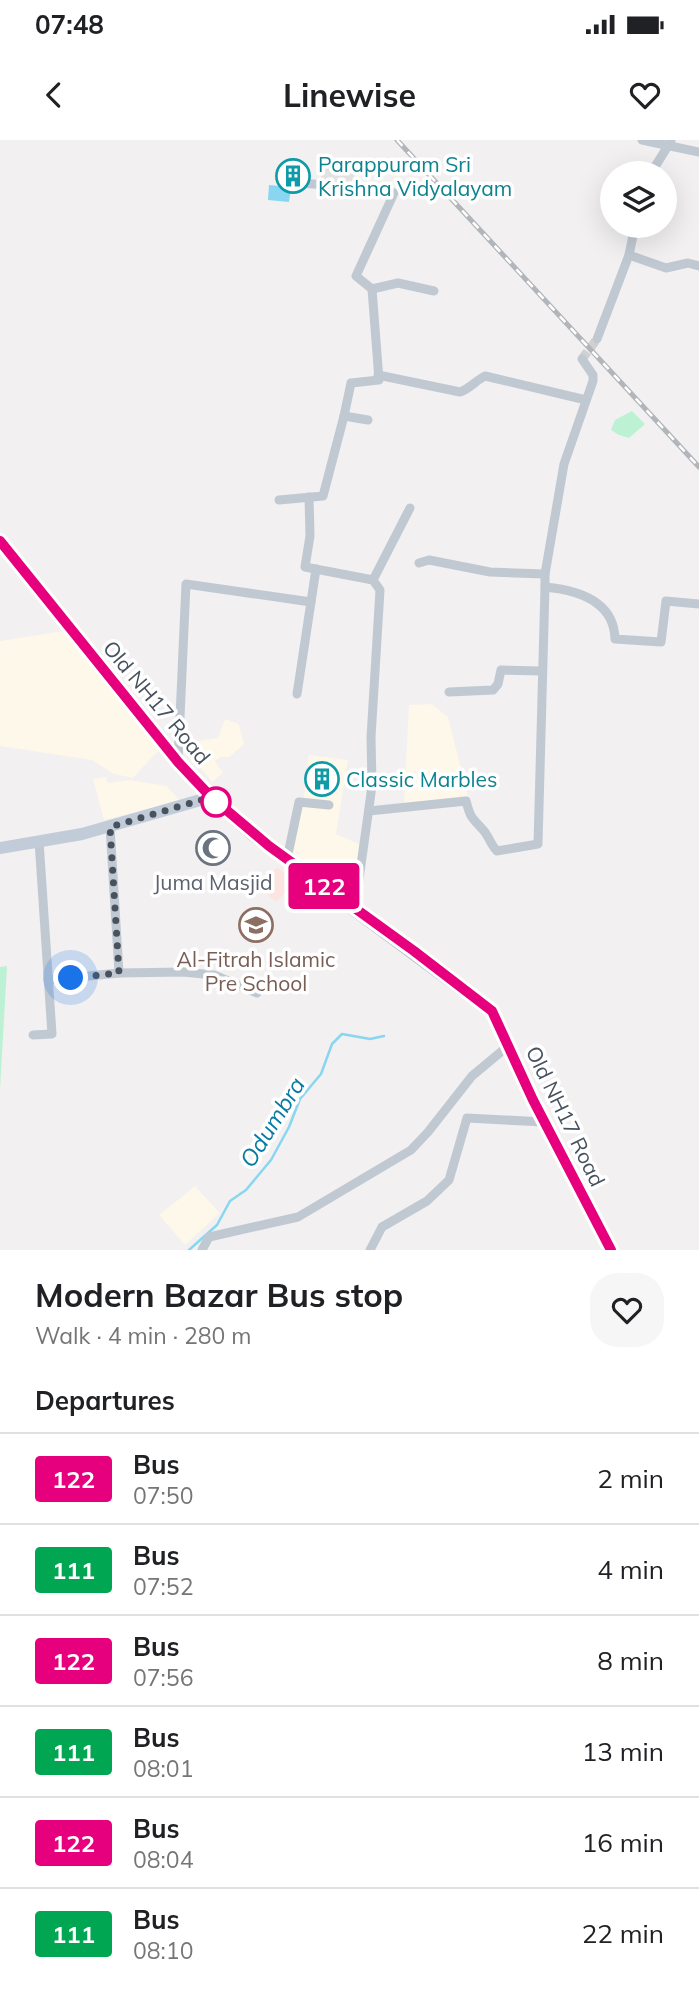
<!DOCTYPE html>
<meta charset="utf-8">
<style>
body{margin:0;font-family:Mulish,sans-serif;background:#f6f6f6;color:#202124;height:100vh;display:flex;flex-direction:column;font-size:26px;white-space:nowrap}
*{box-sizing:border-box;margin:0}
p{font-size:23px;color:#757577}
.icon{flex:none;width:38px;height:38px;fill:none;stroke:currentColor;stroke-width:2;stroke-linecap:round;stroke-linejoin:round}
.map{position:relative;height:1110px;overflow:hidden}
.sheet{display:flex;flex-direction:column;background:#fff;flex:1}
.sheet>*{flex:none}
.badge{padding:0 14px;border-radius:5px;font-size:24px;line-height:46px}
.buttons{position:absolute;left:600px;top:21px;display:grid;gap:14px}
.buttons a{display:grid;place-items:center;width:77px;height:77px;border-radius:50%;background:#fff;box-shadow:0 7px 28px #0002;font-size:35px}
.you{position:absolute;width:35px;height:35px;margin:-18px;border:5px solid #fff;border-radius:50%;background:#1a73e8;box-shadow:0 0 0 10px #1a73e833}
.map>.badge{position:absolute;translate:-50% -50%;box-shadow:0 0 0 4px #fff}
h2{padding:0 35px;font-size:26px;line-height:63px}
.round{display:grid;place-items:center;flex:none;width:74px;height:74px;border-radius:28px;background:#f6f6f6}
.headline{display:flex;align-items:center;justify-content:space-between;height:119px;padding:0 35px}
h1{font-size:33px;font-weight:700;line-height:52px}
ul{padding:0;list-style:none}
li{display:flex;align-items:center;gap:21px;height:91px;padding:0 35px;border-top:2px solid #e0e0e0}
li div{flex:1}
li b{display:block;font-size:26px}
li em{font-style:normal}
li .badge{min-width:77px;font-weight:700;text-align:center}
.status{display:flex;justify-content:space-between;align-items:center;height:49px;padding:0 35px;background:#fff;direction:ltr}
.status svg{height:19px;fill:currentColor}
header{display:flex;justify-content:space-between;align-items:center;height:91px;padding:0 35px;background:#fff;font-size:32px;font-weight:700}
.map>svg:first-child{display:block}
.commercial{fill:#fdf8e9}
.education{fill:#e3e1e2}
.medical{fill:#fce4e0}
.green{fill:#bdf1d3}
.water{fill:#88d6f0}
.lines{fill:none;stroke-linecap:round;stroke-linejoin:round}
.stream{stroke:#88d6f0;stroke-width:2.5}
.street-tunnel{stroke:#d0d0d3;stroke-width:9;stroke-dasharray:9 4.5;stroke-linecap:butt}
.street{stroke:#c0c9d2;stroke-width:9}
.secondary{stroke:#c2ccd9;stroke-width:12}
.primary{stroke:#aebed0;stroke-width:14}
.rail-casing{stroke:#b2b5ba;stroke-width:5}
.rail{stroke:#fff;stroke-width:2.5;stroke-dasharray:8;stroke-linecap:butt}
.line-casing{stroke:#fff;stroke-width:16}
.line{stroke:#e6007e;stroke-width:10}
.walk{stroke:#47525e;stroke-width:7;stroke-dasharray:0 12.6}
.stop-dot{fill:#fff;stroke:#e6007e;stroke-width:3.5}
.labels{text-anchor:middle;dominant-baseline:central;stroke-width:7;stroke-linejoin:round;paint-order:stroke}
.culture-label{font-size:21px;fill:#0d838f;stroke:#fff;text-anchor:start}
.street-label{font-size:21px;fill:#47525e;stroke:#fff}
.worship-label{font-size:21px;fill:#5b616d;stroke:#fff}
.education-label{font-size:21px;fill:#785e54;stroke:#fff}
.water-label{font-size:23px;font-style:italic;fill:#077ba2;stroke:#fff}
</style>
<div class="status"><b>07:48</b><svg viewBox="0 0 49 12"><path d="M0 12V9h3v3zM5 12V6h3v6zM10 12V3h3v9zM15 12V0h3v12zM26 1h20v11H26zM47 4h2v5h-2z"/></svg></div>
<header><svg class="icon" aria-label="back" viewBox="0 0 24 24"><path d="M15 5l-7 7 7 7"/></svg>Linewise<svg class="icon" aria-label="heart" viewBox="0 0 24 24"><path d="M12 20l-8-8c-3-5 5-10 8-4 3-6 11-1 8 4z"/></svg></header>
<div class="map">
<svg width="699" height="1110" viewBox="0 0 699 1110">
<rect width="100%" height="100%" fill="#f2f0f0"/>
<g class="commercial">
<path d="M63,491L161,608L133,638L114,634L92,620L0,606V501Z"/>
<path d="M432,564L448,577L468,656L404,663L409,565Z"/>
<path d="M225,579L239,584L244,604L230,617H221L215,621L223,633L212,642L185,609L197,601L218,598Z"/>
<path d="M309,615L348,620L336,694L361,705L352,739L350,758L291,711L303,664Z"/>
<path d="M106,637L108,643L130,640L167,646L180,661L104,680L93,639Z"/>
<path d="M195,1046L220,1073L185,1105L159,1075Z"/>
</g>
<path class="education" d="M322,21L355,23V41L321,40Z"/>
<path class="medical" d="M277,727L294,743L276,762L259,746Z"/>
<g class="green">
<path d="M632,271L645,284L629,298L619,295L611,290L615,280Z"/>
<path d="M7,826L0,950V827Z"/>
</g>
<path class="water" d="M269,45L291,47L289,62L268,60Z"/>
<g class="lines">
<path class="stream" d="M189,1110L217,1085L230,1061L246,1050L271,1020L289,987L300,959L321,934L332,904L342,894L370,899L384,896"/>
<path class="street-tunnel" d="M582,219L597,199"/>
<g class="street">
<path d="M642,0L699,12"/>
<path d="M651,33L671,1"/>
<path d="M298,43L373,48L394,53L356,136L372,149L398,143L434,151"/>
<path d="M629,115L635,86"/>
<path d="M597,199L629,115L666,128L688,123L699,126"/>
<path d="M582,219L593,235V241L564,324L545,434V447C577,450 614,461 615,499L661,502L666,461L699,464"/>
<path d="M378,235L460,252C471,248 475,241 485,236L586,260"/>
<path d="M344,276L351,243L379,240L372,149"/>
<path d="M309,357L310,396L305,427L373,440"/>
<path d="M279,360L323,356L344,276L368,280"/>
<path d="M419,423L429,420L490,432L545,434"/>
<path d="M449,552L493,550L498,544L501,530L541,531"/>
<path d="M297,554L316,429"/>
<path d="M178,621L186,444L311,462"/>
<path d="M369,671L466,661C471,680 472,677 484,691C489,697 491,705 497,711L538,704L545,447"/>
<path d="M287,719L299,662L329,665"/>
<path d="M355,768L372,646L371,597L380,450L373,440L410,368"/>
<path d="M119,833L183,832L214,835L257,853"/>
<path d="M48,840L119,833L110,687"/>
<path d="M33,895L52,894L39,701"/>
<path d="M202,1110L209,1097L298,1077L411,1010L428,992L472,936L508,906"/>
<path d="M370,1110L382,1087L427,1061L449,1040L467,978L544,982"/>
</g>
<path class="secondary" d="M0,708L82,694L211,657"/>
<path class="primary" d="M0,401L178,622L211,657L254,695L492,871L533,960L611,1110"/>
<g class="rail-casing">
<path id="rail" d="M397,0L699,327"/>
</g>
<use href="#rail" class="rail"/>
</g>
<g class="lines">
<g class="line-casing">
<path id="line" d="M0,401L178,622L211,657L269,706L414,811L492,871L533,960L611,1110"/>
</g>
<use href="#line" class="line"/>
<path class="walk" d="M71,838L119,833L110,687L211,657L216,662"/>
</g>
<defs>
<g id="building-ring" transform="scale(1.75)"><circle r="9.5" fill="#fff" stroke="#0f9aa8" stroke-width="1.5"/><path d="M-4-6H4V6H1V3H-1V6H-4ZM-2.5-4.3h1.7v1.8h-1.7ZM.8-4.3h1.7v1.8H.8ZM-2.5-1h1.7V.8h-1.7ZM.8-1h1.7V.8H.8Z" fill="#0f9aa8"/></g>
<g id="mosque-ring" transform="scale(1.75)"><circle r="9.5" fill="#fff" stroke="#6b7280" stroke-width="1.5"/><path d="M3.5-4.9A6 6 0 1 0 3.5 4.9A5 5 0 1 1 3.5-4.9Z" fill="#6b7280"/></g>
<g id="school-ring" transform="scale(1.75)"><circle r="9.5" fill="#fff" stroke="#8d6e63" stroke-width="1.5"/><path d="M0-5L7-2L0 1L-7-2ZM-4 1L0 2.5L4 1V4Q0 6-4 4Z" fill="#8d6e63"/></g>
</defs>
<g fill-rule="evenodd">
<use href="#building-ring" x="293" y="36"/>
<use href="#building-ring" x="322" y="639"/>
<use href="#mosque-ring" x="213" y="708"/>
<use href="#school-ring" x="256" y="785"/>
</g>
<circle class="stop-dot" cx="216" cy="662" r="14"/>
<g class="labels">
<g class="culture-label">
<text x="318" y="24">Parappuram Sri<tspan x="318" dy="24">Krishna Vidyalayam</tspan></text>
<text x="346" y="639">Classic Marbles</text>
</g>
<g class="street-label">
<text transform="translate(157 562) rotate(50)">Old NH17 Road</text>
<text transform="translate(566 976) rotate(64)">Old NH17 Road</text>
</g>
<g class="worship-label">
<text x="213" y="742">Juma Masjid</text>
</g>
<g class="education-label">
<text x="256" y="819">Al-Fitrah Islamic<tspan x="256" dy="24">Pre School</tspan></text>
</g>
<g class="water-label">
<text transform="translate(272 982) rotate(-58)">Odumbra</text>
</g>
</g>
</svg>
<div class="buttons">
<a><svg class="icon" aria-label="layers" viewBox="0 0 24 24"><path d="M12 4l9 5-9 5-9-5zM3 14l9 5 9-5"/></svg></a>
</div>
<div class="you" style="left:71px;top:838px"></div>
<b class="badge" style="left:324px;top:746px;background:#e6007e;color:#fff">122</b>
</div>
<section class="sheet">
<div class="headline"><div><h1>Modern Bazar Bus stop</h1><p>Walk · 4 min · 280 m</p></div><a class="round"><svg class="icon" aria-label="heart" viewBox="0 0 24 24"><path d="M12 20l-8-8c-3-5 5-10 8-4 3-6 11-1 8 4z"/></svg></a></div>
<h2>Departures</h2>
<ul>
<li><span class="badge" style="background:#e6007e;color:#fff">122</span><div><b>Bus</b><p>07:50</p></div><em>2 min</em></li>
<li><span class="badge" style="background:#00a651;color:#fff">111</span><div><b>Bus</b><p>07:52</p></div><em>4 min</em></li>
<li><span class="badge" style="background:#e6007e;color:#fff">122</span><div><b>Bus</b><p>07:56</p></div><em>8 min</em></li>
<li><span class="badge" style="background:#00a651;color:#fff">111</span><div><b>Bus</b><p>08:01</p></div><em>13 min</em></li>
<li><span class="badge" style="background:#e6007e;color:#fff">122</span><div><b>Bus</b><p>08:04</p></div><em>16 min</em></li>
<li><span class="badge" style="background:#00a651;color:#fff">111</span><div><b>Bus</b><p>08:10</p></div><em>22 min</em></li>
</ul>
</section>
